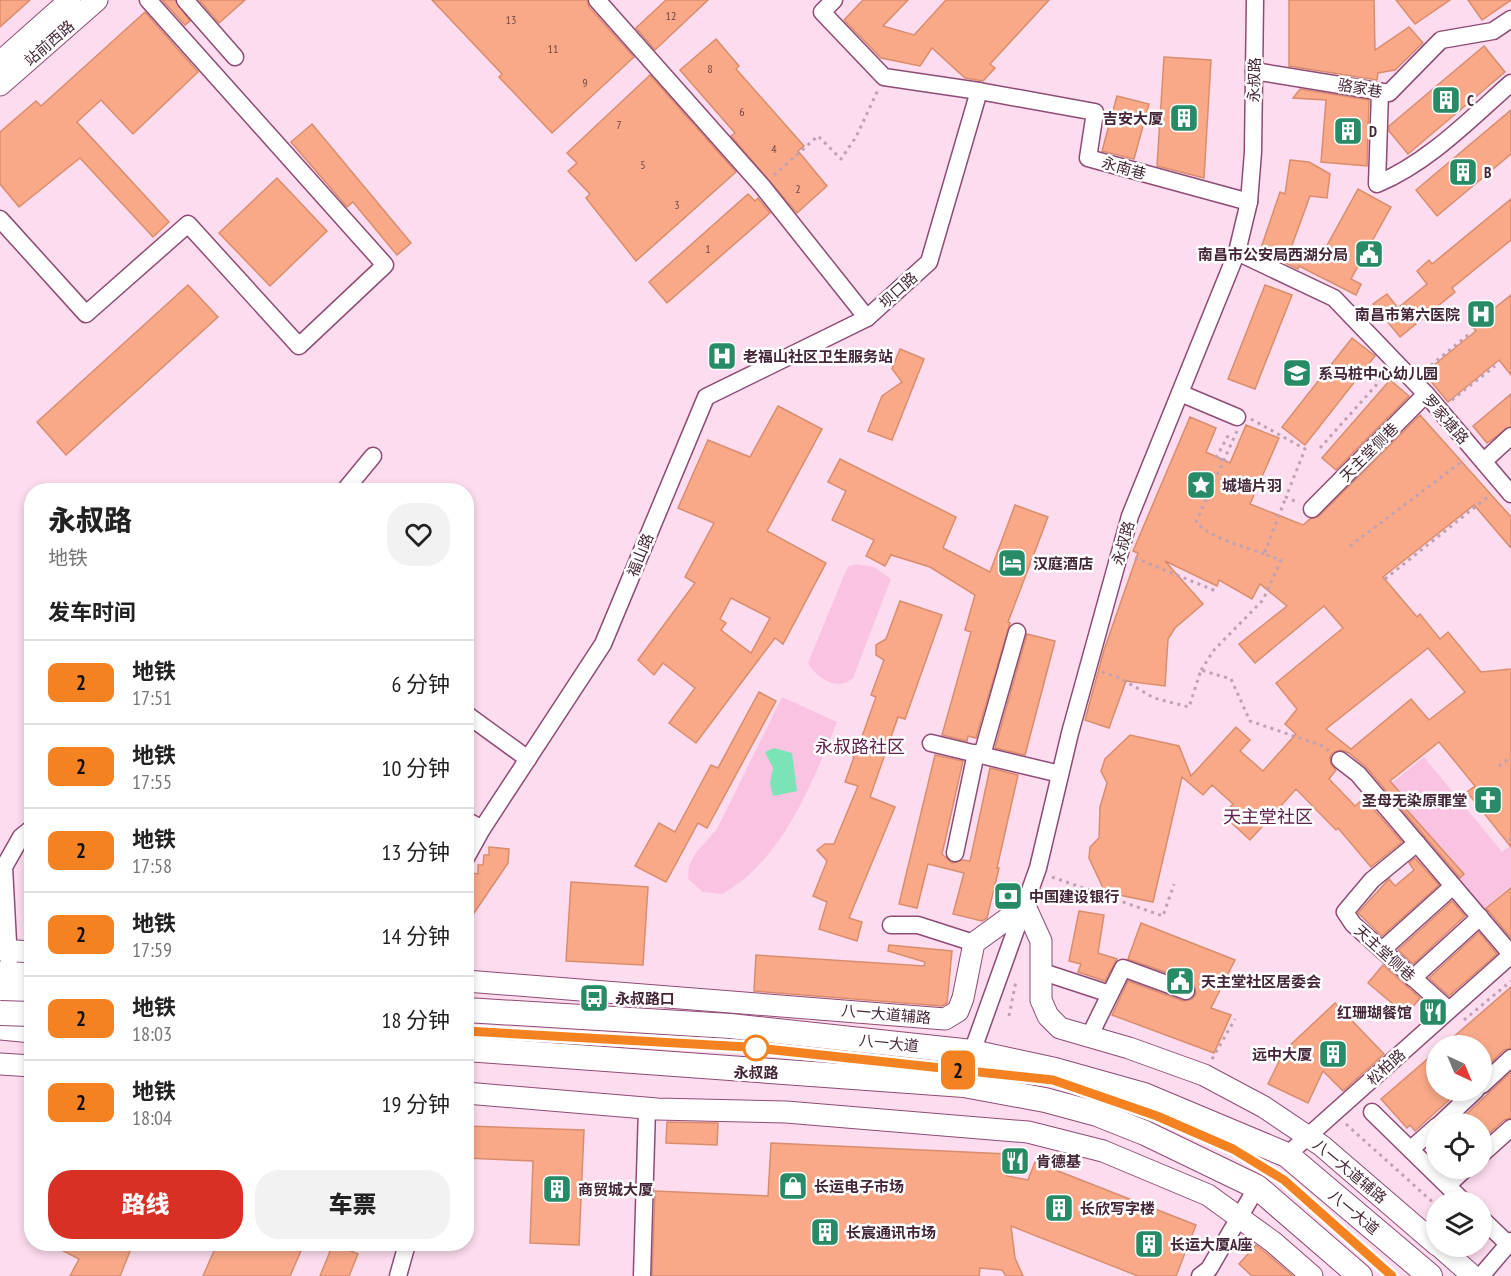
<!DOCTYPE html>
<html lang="zh">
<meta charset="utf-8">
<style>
body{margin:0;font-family:"PT Sans Narrow","Noto Sans SC",sans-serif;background:#f2f2f2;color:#222;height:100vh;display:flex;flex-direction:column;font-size:22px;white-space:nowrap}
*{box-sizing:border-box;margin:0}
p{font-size:20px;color:#767676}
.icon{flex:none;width:33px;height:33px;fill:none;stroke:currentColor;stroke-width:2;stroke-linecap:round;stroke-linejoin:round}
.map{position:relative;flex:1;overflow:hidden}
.side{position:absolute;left:24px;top:483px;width:450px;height:768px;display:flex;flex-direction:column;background:#fff;border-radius:24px;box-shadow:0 3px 9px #0003}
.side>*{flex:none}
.badge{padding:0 12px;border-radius:9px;font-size:21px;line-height:39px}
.needle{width:39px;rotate:136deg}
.tools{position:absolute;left:1426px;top:1035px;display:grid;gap:12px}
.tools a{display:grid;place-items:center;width:66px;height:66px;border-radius:50%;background:#fff;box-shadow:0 3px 9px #0003;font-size:30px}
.map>.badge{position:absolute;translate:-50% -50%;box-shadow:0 0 0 3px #fff}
h2{padding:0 24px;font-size:22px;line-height:54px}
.round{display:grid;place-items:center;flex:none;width:63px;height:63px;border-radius:24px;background:#f2f2f2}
.summary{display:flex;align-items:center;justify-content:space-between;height:102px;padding:0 24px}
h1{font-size:28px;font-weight:800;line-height:45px}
.action{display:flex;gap:12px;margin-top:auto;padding:12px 24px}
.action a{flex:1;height:69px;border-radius:24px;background:#d93025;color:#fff;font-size:24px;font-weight:800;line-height:69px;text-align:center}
.action a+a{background:#f2f2f2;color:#222}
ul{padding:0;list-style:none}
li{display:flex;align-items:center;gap:18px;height:84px;padding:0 24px;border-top:2px solid #e0e0e0}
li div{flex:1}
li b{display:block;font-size:22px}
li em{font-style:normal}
li .badge{min-width:66px;font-weight:700;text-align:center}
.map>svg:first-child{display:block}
.green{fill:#fac3e2}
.water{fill:#79e5b6}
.building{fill:#f9a988;stroke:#da8d6d;stroke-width:1.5;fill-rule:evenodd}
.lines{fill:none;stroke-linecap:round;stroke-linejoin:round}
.minor-casing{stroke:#8f4b75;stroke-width:19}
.major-casing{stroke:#8f4b75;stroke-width:23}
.highway-casing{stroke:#8f4b75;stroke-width:26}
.path{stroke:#c0a1b3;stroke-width:3;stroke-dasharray:3 4.5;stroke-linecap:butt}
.minor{stroke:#fff;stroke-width:16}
.major{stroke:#fff;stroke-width:21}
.highway{stroke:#fff;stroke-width:24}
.highway-bridge-casing{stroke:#8f4b75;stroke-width:26;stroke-linecap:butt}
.highway-bridge{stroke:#fff;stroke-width:24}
.line-casing{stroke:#fff;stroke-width:14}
.line{stroke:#f58220;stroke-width:9}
.stop-dot{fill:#fff;stroke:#f58220;stroke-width:3}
.labels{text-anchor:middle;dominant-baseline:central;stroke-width:5;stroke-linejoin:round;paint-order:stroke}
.number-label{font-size:12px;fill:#71474c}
.street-label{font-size:15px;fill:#442638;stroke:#fff}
.poi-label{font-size:15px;font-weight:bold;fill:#442638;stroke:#fff;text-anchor:start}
.stop-label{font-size:15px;font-weight:bold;fill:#442638;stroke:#fff}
.quarter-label{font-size:18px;fill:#5f2049;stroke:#fff}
</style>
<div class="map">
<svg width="1511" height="1276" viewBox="0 0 1511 1276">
<rect width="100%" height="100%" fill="#fcdcee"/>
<g class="green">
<path d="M856,564L874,567L891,579L853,678C838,692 816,678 808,663L845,573L849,566Z"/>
<path d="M782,697L837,722C812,783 783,860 722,894L703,892L688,879L689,866L695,854L717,829Z"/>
<path d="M1424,757L1502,852L1511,845V886L1484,908L1381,792Z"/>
</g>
<path class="water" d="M774,748L792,753L797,791L773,796L770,783L773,768L765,752Z"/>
<g class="building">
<path d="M0,0H30L0,27Z"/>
<path d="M162,0H175L190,21L185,25Z"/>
<path d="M199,0H245L219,23Z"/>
<path d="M432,0H587L589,7L634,57L552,133L499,77L502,74Z"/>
<path d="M666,0H708L655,50L636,28Z"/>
<path d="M863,0H908L883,26L914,35L946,0H1049L990,64L995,68L983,81L965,78L932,48L920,66L881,58L844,20Z"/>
<path d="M1289,0H1374L1375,50L1409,27L1423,43L1395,70L1378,73L1377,80L1289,66Z"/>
<path d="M1396,0H1450L1415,24Z"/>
<path d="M1468,0H1511L1482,20Z"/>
<path d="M145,12L198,72L133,134L101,100L77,122L169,222L153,237L80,158L19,207L0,184V132L36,101L41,106Z"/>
<path d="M716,39L739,66L736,69L804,146L798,151L827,186L797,213L731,136L735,133L680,70Z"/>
<path d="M1484,46L1505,72L1408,154L1389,131V126Z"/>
<path d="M1164,57L1211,60L1204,178L1157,166Z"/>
<path d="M650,75L736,172L636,261L586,198L590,194L568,171L577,163L567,153Z"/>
<path d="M1300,89L1369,100L1367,166L1321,162L1326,100L1293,98Z"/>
<path d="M1117,96L1149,104L1134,159L1102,151Z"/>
<path d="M1511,110V154L1437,216L1416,190Z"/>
<path d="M312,124L411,243L397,255L353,202L347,207L291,142Z"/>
<path d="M1290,160L1309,162L1330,174L1327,198L1310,196L1291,248L1303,254L1319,260L1358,189L1391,207L1351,279L1361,284L1356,295L1299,266L1298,269L1260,251L1280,192L1285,194Z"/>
<path d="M277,178L327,231L270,286L219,233Z"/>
<path d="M748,194L755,201L758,198L770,213L667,303L649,282Z"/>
<path d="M1511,199V240L1452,288L1455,292L1400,337L1373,304L1387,294L1398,308L1427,284L1417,271L1429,260L1432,264Z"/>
<path d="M188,285L218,317L66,455L37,422Z"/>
<path d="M1265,285L1292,295L1255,389L1228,379Z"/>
<path d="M1511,295V375L1499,360L1448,402L1424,373L1476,331L1472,326Z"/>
<path d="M1352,338L1375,356L1305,445L1282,427Z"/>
<path d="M900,349L924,359L892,440L868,431L882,396L902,382L892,369Z"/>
<path d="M1390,380L1409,396L1336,470L1322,458Z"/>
<path d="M1511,394V426L1487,443L1473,426Z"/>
<path d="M778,406L822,429L767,531L826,563L783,644L775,638L696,743L669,723L695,688L663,663L654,675L638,660L695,583L685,577L714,523L678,508L708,440L750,457ZM731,598L770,618L751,653L721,630L726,623L720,619Z"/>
<path d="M1420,415L1511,517V548L1474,505L1383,577L1417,617L1420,614L1440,639L1448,632L1481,672L1511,669V847L1467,792L1475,786L1439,742L1390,781L1411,805L1406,809L1464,874L1460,878L1366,767L1349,753L1341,750L1332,753L1330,758L1331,764L1336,770L1329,779L1355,806L1364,798L1402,842L1371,867L1338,828L1336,830L1296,789L1250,840L1223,815L1233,804L1212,785L1203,795L1182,777L1153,902L1105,892L1089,858L1090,847L1099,838L1100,807L1107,783L1101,771L1105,759L1130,735L1179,746L1191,776L1236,727L1250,740L1240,751L1263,771L1296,734L1285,724L1297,709L1276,683L1343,628L1324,606L1255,663L1239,644L1287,606L1260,584L1252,599L1219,580L1217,586L1165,561L1203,604L1175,628L1168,639L1165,686L1126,681L1109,728L1085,720L1104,650L1138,553L1133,551L1190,417L1216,428L1206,452L1230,463L1246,425L1279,438L1250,504L1303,525L1310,519L1319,516ZM1428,648L1465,692L1429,720L1411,699L1351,749L1326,729Z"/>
<path d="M840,459L956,517L943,548L990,572L1015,505L1048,517L1008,622L1010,623L976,738L968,736L967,741L942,735L971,632L965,630L975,595L930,567L891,555L885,566L866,556L874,540L832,520L846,491L828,482Z"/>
<path d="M900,601L942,615L905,719L898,717L870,797L895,807L849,918L862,922L857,941L819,929L827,902L813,896L827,861L817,850L825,844H834L858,786L845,782L854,757L840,749L841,742L848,737L860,742L876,697L871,695L884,660L876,655V645L886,639Z"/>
<path d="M1027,634L1055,641L1025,755L995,748Z"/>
<path d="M759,692L776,701L707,828L698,823L666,882L635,866L659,823L675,832L711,765L718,768Z"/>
<path d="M935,755L963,761L942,854L952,863L963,860L970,861L990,768L1018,775L997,868H999L987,918L982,921L953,914L964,873L928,864L917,908L899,904Z"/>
<path d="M489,847L509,849L508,863L466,925L469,884L472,885L473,873L478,874V865H483L484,855H489Z"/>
<path d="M1415,858L1439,885L1382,936L1358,913L1389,879L1395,886L1414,870L1409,863Z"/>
<path d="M571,882L648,887L643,965L566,961Z"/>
<path d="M1511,888V938L1486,908Z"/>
<path d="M1452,901L1465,916L1413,964L1398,950Z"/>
<path d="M1079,911L1104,915L1098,953L1117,959L1105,981L1078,972L1081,964L1069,961Z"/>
<path d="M1141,923L1235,960L1211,1008L1231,1015L1214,1053L1112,1015L1128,981L1183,1001L1192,999L1196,994L1194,985L1190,981L1128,959Z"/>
<path d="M1479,932L1497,954L1449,996L1429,978Z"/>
<path d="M889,945L952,951L947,1003L942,1006L754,991L756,955L924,966L925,962L888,951Z"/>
<path d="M1383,965L1420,998L1406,1015L1368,983Z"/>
<path d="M1511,987V1048L1504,1050L1482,1071V1046H1443Z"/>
<path d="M1335,1003L1384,1054L1343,1091L1323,1071L1308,1103L1268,1084L1284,1051Z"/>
<path d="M1437,1051V1090H1460L1415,1131L1410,1125L1407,1128L1381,1099Z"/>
<path d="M1511,1072V1118L1504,1120L1482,1140V1124H1456Z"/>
<path d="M667,1122L718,1123L717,1145L666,1143Z"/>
<path d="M466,1126L584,1130L579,1245L530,1243L533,1161L466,1158Z"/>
<path d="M771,1143L1008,1154L1007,1176L1028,1180L1035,1162L1196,1225L1176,1276H1138L1011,1226L1015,1258L1023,1276H1006L1002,1270L980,1268L979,1276H652L655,1191L768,1196Z"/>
<path d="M50,1244H133L120,1276H70L79,1259Z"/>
<path d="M217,1244H304L290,1276H203Z"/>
<path d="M333,1244L358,1254L349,1276H320Z"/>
<path d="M1256,1245L1265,1252L1293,1276H1252L1239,1264Z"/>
</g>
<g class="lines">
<g class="minor-casing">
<g id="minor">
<path d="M185,0L235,57"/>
<path d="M597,0L762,186L867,318L929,262L979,91L884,77L822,12L834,0"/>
<path d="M1254,71L1389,93L1441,40L1493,31L1511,19"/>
<path d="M979,91L1095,112L1088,158L1249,202"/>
<path d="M1380,92L1377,184C1429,162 1469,120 1511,83"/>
<path d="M0,219L86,314L188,224L299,346L385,265L148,0"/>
<path d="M1237,252L1334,298L1426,394L1511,494"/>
<path d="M1180,393L1237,417"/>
<path d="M1484,461L1511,436"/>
<path d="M345,490L373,456"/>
<path d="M1312,509L1426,394"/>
<path d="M466,714L528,759"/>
<path d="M931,743L1060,774"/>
<path d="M982,755L1017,632"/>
<path d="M1340,760L1358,774L1511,954"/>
<path d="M466,820L482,829"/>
<path d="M1417,843L1372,880L1345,912L1353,924L1449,1010"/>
<path d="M955,853L976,753"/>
<path d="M466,858L482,829L603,644L706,397L867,318"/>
<path d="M891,925H918L974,943"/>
<path d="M1382,950L1453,886"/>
<path d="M9,961L4,867L21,837L32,828"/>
<path d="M1043,972L1110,994"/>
<path d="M1413,978L1480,917"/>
<path d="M1089,1037L1123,968L1186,991"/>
<path d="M964,1085L972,1052L1038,868L1070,733L1130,516L1237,252L1249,202L1253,152L1255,0"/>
<path d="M1482,1085L1511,1058"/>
<path d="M1372,1112L1464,1202"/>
<path d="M1440,1124L1476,1090"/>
<path d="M1411,1149L1437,1126"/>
<path d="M1482,1154L1511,1128"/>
<path d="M1287,1155L1511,955"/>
<path d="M1448,1185L1466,1168"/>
<path d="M1482,1219L1508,1244"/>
<path d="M398,1276L407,1244"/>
<path d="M642,1276L647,1108"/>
<path d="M1200,1276L1209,1269L1257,1187"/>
<path d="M1481,1276L1511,1241"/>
</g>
</g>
<g class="major-casing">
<g id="major">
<path d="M0,62L70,0"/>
<path d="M0,85L97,0"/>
<path d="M0,950L32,952"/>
<path d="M0,972L32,974"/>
<path d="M466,981L945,1019L958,1011L963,998L974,943L1025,906L1041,941V1000L1048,1016L1060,1028L1129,1048L1204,1075L1264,1107L1322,1146L1437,1245"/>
<path d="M0,1029L32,1032"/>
<path d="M0,1064L32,1066"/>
<path d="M466,1093L657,1109L786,1112L1028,1132L1103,1151L1208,1195L1273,1242L1312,1276"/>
<path d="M1439,1246L1473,1276"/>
</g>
</g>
<g class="highway-casing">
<g id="highway">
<path d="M0,992L32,994"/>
<path d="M466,1010L730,1026L972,1052L1055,1070L1144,1095L1287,1155L1430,1276"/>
<path d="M466,1049L964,1085L1045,1100L1097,1114L1145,1133L1257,1187L1360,1276"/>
</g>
</g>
<g class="path">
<path d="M774,175L818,136L841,159L856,137L878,90"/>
<path d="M1425,370L1468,335"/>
<path d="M1452,400L1495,366"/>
<path d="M1251,419L1305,449L1286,497L1299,503"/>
<path d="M1237,431L1196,522C1212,539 1243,546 1264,554"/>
<path d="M1320,448L1386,374"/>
<path d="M1223,460L1216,458L1230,432"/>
<path d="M1350,546L1464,460"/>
<path d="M1135,558L1216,591"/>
<path d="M1385,579L1490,495"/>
<path d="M1201,670L1214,650L1263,600L1281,560L1264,554L1286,497"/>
<path d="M1102,672L1120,678L1154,698L1189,707L1201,670L1231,679L1250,721L1323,746L1330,752"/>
<path d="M1499,766L1511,757"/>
<path d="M1509,840L1511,839"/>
<path d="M1052,877L1163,916L1174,884"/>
<path d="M1009,1016L1016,981"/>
<path d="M1464,1020L1511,981"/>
<path d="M1212,1059L1235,1019"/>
<path d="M1346,1124L1437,1206"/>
</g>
<use href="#minor" class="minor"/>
<use href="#major" class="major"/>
<use href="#highway" class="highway"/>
<g class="highway-bridge-casing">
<path id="highway-bridge" d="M0,1013L32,1014"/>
</g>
<use href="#highway-bridge" class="highway-bridge"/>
</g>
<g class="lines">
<g class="line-casing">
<path id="line" d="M466,1031L747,1047L1053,1080L1157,1116L1233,1149L1284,1180L1392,1276"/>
</g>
<use href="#line" class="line"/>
</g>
<defs>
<g id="building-square" transform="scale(1.5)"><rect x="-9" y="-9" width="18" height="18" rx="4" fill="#278b65" stroke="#fff"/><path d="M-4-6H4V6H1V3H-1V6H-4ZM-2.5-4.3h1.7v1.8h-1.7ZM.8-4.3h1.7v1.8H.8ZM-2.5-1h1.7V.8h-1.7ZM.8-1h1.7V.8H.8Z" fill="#fff"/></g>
<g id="civic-square" transform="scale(1.5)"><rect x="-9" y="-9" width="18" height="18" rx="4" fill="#278b65" stroke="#fff"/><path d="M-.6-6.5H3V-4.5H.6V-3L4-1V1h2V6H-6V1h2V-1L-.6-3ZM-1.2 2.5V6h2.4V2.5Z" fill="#fff"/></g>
<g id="hospital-square" transform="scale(1.5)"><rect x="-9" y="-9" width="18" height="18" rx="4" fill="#278b65" stroke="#fff"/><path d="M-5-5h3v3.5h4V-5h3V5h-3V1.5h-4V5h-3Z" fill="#fff"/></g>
<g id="school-square" transform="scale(1.5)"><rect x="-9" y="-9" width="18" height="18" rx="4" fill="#278b65" stroke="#fff"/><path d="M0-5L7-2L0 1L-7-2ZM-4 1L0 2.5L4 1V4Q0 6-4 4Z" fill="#fff"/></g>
<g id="sight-square" transform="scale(1.5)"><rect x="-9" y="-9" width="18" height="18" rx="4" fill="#278b65" stroke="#fff"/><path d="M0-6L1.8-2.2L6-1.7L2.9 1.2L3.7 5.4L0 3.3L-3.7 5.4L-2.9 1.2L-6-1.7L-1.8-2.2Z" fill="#fff"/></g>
<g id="hotel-square" transform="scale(1.5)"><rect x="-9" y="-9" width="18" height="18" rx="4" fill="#278b65" stroke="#fff"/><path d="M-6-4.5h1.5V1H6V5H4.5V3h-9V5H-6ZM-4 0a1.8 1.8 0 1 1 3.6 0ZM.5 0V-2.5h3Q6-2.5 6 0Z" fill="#fff"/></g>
<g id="church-square" transform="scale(1.5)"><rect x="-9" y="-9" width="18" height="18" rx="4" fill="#278b65" stroke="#fff"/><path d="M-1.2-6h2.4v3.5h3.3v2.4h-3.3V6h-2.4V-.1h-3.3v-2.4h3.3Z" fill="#fff"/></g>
<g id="bank-square" transform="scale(1.5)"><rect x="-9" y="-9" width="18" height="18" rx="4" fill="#278b65" stroke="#fff"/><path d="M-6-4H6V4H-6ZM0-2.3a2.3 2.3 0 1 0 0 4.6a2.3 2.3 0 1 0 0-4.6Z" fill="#fff"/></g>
<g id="bus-square" transform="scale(1.5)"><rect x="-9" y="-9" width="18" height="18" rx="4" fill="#278b65" stroke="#fff"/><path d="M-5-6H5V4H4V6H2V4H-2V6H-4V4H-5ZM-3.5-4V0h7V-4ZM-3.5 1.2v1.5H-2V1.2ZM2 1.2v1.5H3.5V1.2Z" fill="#fff"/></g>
<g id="restaurant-square" transform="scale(1.5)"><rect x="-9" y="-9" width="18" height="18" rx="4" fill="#278b65" stroke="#fff"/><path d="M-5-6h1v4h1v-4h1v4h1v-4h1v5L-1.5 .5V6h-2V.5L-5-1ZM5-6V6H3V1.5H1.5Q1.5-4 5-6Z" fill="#fff"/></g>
<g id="shop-square" transform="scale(1.5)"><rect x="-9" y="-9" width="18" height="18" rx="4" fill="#278b65" stroke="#fff"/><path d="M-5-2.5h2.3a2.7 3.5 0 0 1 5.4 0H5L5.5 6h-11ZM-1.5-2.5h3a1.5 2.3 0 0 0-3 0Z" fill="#fff"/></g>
</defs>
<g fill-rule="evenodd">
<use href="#building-square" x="1446" y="100"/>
<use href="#building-square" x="1184" y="118"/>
<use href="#building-square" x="1348" y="131"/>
<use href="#building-square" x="1463" y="172"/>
<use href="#civic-square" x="1369" y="254"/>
<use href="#hospital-square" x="1481" y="314"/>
<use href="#hospital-square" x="722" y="356"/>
<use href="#school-square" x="1297" y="373"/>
<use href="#sight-square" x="1201" y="485"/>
<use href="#hotel-square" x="1012" y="563"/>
<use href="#church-square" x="1488" y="800"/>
<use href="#bank-square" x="1008" y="896"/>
<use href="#civic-square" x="1180" y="981"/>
<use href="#bus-square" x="594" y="998"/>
<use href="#restaurant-square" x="1433" y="1012"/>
<use href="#building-square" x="1333" y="1054"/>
<use href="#restaurant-square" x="1015" y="1161"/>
<use href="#shop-square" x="793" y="1186"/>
<use href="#building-square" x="557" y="1189"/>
<use href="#building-square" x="1059" y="1208"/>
<use href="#building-square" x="825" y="1232"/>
<use href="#building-square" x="1149" y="1244"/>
</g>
<circle class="stop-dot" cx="756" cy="1048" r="12"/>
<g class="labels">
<g class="number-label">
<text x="671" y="15">12</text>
<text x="511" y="19">13</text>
<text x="553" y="48">11</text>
<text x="710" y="68">8</text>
<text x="585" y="82">9</text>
<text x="742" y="111">6</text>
<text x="619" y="124">7</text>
<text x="774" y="148">4</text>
<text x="643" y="164">5</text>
<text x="798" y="188">2</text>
<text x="677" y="204">3</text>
<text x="708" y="248">1</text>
</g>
<g class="street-label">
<text transform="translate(49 43) rotate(-41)">站前西路</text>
<text transform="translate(1254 80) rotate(-89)">永叔路</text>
<text transform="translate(1360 88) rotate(10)">骆家巷</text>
<text transform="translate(1124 168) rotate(16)">永南巷</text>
<text transform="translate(898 290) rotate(-42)">坝口路</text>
<text transform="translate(1446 419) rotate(49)">罗家塘路</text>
<text transform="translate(1369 452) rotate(-45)">天主堂侧巷</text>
<text transform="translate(1123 543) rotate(-74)">永叔路</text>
<text transform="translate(640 555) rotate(-68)">福山路</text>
<text transform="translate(1385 953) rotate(42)">天主堂侧巷</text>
<text transform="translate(886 1014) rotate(5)">八一大道辅路</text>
<text transform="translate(889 1043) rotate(6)">八一大道</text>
<text transform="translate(1386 1067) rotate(-42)">松柏路</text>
<text transform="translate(1350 1171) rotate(40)">八一大道辅路</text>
<text transform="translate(1354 1212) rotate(40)">八一大道</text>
</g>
<g class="poi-label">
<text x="1467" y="100">C</text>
<text x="1163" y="118" text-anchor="end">吉安大厦</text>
<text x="1369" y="131">D</text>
<text x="1484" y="172">B</text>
<text x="1348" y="254" text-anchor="end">南昌市公安局西湖分局</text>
<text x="1460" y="314" text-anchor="end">南昌市第六医院</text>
<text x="743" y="356">老福山社区卫生服务站</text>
<text x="1318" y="373">系马桩中心幼儿园</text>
<text x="1222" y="485">城墙片羽</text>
<text x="1033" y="563">汉庭酒店</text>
<text x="1467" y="800" text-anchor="end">圣母无染原罪堂</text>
<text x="1029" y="896">中国建设银行</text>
<text x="1201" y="981">天主堂社区居委会</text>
<text x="615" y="998">永叔路口</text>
<text x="1412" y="1012" text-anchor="end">红珊瑚餐馆</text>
<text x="1312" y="1054" text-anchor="end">远中大厦</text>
<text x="1036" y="1161">肯德基</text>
<text x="814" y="1186">长运电子市场</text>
<text x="578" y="1189">商贸城大厦</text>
<text x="1080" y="1208">长欣写字楼</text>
<text x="846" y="1232">长宸通讯市场</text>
<text x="1170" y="1244">长运大厦A座</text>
</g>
<g class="stop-label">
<text x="756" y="1072">永叔路</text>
</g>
<g class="quarter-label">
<text x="860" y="746">永叔路社区</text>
<text x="1268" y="816">天主堂社区</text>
</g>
</g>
</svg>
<div class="tools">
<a><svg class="needle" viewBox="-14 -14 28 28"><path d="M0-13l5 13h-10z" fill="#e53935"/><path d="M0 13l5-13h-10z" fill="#767676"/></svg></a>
<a><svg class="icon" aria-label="locate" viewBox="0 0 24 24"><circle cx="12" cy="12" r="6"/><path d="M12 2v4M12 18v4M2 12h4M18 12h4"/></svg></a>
<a><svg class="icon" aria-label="layers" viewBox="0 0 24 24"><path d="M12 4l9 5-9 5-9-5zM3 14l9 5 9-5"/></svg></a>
</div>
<b class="badge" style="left:958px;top:1070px;background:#f58220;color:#111">2</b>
<section class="side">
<div class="summary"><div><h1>永叔路</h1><p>地铁</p></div><a class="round"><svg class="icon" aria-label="heart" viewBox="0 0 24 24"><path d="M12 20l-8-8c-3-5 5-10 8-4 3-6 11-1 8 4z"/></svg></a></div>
<h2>发车时间</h2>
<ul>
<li><span class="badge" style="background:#f58220;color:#111">2</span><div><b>地铁</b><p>17:51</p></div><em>6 分钟</em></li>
<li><span class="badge" style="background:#f58220;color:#111">2</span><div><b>地铁</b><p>17:55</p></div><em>10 分钟</em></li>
<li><span class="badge" style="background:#f58220;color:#111">2</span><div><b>地铁</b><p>17:58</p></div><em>13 分钟</em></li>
<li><span class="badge" style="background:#f58220;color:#111">2</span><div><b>地铁</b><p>17:59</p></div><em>14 分钟</em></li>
<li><span class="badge" style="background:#f58220;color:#111">2</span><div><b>地铁</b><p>18:03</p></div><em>18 分钟</em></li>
<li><span class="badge" style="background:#f58220;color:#111">2</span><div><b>地铁</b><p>18:04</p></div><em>19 分钟</em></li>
</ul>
<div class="action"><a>路线</a><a>车票</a></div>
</section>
</div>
